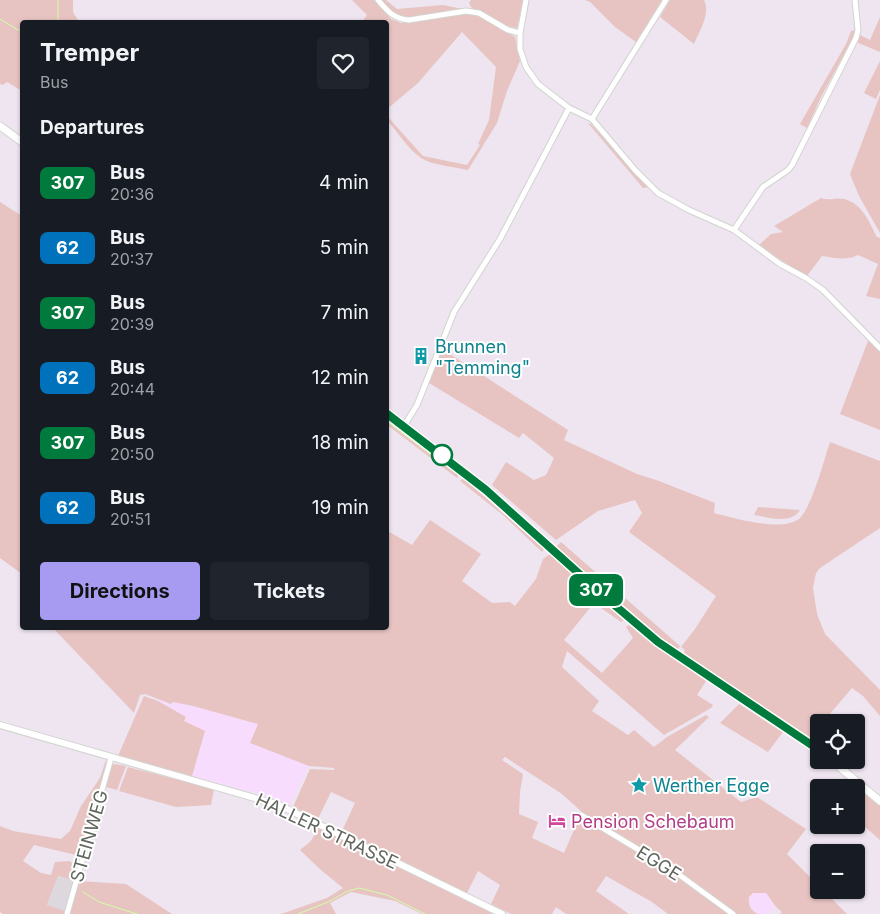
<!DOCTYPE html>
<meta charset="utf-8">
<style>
body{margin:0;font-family:Inter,sans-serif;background:#20242c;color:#f1f3f6;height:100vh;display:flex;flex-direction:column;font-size:19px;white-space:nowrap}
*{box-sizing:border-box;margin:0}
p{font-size:16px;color:#9ea1a6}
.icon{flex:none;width:28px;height:28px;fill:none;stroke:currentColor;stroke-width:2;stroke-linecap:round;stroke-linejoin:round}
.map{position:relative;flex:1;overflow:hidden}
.side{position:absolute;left:20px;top:20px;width:369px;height:610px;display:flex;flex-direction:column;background:#171b24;border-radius:5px;box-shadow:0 1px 4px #0004}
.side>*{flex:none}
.badge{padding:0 10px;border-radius:8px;font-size:18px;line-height:32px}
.tools{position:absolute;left:810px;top:714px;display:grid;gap:10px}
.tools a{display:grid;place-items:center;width:55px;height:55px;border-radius:5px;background:#171b24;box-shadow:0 1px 4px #0004;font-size:25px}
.map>.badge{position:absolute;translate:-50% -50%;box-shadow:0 0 0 2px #fff}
h2{padding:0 20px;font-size:19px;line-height:45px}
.round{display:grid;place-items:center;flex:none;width:52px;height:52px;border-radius:5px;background:#20242c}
.summary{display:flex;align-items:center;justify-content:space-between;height:85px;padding:0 20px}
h1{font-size:24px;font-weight:700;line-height:38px}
.primary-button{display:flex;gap:10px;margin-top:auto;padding:10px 20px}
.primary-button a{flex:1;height:58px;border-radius:5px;background:#a69bf1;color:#111;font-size:20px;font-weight:700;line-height:58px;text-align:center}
.primary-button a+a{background:#20242c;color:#f1f3f6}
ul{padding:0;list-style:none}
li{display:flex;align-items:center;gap:15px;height:65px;padding:0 20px}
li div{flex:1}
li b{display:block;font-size:19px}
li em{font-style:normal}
li .badge{min-width:55px;font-weight:700;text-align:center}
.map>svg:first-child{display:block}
.commercial{fill:#f8dcfe}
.industrial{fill:#ddd8de}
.green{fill:#e7c4c2}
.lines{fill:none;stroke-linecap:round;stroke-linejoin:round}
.stream{stroke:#d3ffa6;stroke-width:1}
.minor-casing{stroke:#d0d4ce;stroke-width:7}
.tertiary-casing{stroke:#d0d4ce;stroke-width:8}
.secondary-casing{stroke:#d2d8d0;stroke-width:9}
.minor{stroke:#fff;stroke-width:5}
.tertiary{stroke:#fff;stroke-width:6}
.secondary{stroke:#fff;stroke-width:7}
.line-casing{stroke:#fff;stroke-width:11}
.line{stroke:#007b3d;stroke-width:8}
.stop-dot{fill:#fff;stroke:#007b3d;stroke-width:2.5}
.labels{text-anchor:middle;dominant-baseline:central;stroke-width:4;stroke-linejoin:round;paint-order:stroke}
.culture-label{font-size:18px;fill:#0d838f;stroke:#fff;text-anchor:start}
.hotel-label{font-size:18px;fill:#b23c85;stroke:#fff;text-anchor:start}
.street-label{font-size:18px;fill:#60665d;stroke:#fff}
</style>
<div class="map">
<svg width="880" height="914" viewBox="0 0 880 914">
<rect width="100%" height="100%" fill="#eee5f0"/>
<g class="commercial">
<path d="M161,700L170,704L173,702L193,706L258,724L251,743L309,766L290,806L259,794L192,776L205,731L184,721L186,717L158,701Z"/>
<path d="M753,893H766L776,907L767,914H758L754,912L749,904V897Z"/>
</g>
<path class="industrial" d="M58,876L74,880L65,911L47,906Z"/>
<g class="green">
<path d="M0,0H73V12L79,22H22V91L7,82L3,85L0,84Z"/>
<path d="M352,0H374L391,19L401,23L464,13L480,15L515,37L520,61L507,91L497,123L468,170C454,167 432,165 421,158C407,148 397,131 386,119V115L423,156L467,165L480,145L478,144L489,120L496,67L462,32L418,83L386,110V22H362L367,15Z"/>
<path d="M380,0H386L397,9L443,5L463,9L409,18L394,14Z"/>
<path d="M471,0H523L517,28C501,27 489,13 473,10L469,3Z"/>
<path d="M585,0H662L636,42L615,27L590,2Z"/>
<path d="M670,0H704C711,13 699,32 694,44L660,17Z"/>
<path d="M880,17V52L856,42L860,35L870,40Z"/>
<path d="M855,30L854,36L821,97L807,128L800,124L846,44L851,31Z"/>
<path d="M880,61V90L876,99L864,93Z"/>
<path d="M880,95V233L859,196L850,174Z"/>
<path d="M588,123L591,124L649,187L643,188Z"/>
<path d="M821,198C829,201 836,197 844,199C863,204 869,222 877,237L880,238V299L866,296L878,264L858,255C846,261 834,258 822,256L807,276L782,261L759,245L771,234L783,232L774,226Z"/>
<path d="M0,202L22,216V574L0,558Z"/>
<path d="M868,341H870L880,352V430L840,414Z"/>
<path d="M442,349L568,430L564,440L637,474L659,481L715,503L714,513C734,518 783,533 800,518C812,506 824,460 830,442L880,461V528L820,568L816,573L813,588L817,614L825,634L880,690V716L863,696L852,688L823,722H819V727L810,737L683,655L685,650L681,647L695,629L716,596L629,532L642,513L635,500L598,511L556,540L492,485L506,462L534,480L546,475L554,458L523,433L519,438L429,383Z"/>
<path d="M386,420L459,475L457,478L386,424Z"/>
<path d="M463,478L544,549L542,552L503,515L460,481Z"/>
<path d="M758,507L800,510C791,525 768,517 754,515Z"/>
<path d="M430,520L481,554L462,581L492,603L510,602L515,606L536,579L543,559L550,554L624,620L621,622L594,603L564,640L602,673L633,638L626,627L629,625L706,681L697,695L713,705L711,708L664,735L567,651L562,667L599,701L592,711L628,735L634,730L654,747L667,737L706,715L709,717L675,750L741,802L757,797L806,829L787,854L819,886V890H823L847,914H780L782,912L776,907L766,893H753L749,897C748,906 751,910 758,914H736L729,908L583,813L562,794L505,757L502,760L523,774L520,792L519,814L538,822L532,838L564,853L580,816L673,873L730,914H668L652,902L606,876L596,891L629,914H566L556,907L552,914H511L491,904L500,885L478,871L467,893L342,831L355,803L331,792L318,819L293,807L310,769L334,770V768L309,766L250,743L258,724L193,706L173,702L171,704L145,694L140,695L134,713L53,628H386V530L412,545Z"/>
<path d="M561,542L680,646L677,651L646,627L556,547Z"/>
<path d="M144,696L158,701L186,717L184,721L205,731L192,776L118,756Z"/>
<path d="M739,704L783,732L768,752L720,723Z"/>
<path d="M106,760L107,765L80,856L34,845L23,861L41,873L51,875L55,862L70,861L77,869L74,880L58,876L47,905L65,911V914H3L0,912V826L13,831L61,839L70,831L81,806L100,778Z"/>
<path d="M115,764L126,766L117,790L106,787L112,765Z"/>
<path d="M128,767L214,789L211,805L176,807L119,791Z"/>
<path d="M846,778L880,806V840L856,819V788L838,787Z"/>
<path d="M319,828L494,914H422L395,901L351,892L330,903L336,914H281L327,898L343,888L321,870L300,850L310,842Z"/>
<path d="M79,881L126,884L172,914H69Z"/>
</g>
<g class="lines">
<g class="stream">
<path d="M0,19L18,30H22"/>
<path d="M56,22L58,20V0"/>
<path d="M386,421L457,474"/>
<path d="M83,892L99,902L137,914"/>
<path d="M298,914L328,902L348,891L359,888L387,895L425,914"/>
</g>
<g class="minor-casing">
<g id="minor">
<path d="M378,0C387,11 394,19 409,20L466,11L479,13L508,30L520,33"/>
<path d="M526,0L520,33V49L526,67L538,84L569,108L592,119L635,170L658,193L689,210L734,230L780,264L806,278L823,290L880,348"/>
<path d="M592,119L666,0"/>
<path d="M734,230L763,187L788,170L792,165L856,38L858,30L855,0"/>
<path d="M404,426L417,405L454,312L500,239L569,108"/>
<path d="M581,815L674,871L733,914"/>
<path d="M67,914L111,758"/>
</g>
</g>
<g class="tertiary-casing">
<path id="tertiary" d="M0,725L279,805L502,914"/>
</g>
<g class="secondary-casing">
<g id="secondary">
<path d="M0,126L22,142"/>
<path d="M386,413L486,490L592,586L658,642L819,750"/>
<path d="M831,760L880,801"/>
</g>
</g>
<use href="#minor" class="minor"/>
<use href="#tertiary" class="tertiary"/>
<use href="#secondary" class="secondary"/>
</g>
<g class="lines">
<g class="line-casing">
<path id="line" d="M386,413L486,490L605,597L658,642L819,750"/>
</g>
<use href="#line" class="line"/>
</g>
<defs>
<g id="building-bare" transform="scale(1.35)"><path d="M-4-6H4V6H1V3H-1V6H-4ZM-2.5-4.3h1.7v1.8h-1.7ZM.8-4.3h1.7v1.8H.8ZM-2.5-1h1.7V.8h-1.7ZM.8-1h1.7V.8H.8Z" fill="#0f9aa8" stroke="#fff" stroke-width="2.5" paint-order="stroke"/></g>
<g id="sight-bare" transform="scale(1.35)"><path d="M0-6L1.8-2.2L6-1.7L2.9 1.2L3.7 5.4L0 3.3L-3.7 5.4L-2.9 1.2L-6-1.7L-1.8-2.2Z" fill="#0f9aa8" stroke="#fff" stroke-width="2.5" paint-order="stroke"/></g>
<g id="hotel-bare" transform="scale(1.35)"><path d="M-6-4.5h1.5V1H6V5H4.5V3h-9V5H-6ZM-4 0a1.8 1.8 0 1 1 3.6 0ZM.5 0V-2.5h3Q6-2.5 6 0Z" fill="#d1479c" stroke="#fff" stroke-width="2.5" paint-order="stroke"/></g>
</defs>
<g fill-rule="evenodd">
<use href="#building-bare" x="421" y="356"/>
<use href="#sight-bare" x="639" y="785"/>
<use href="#hotel-bare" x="557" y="821"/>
</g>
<circle class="stop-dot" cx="442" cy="455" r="10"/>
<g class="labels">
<g class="culture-label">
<text x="435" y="346">Brunnen<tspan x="435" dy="21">"Temming"</tspan></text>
<text x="653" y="785">Werther Egge</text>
</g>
<g class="hotel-label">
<text x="571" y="821">Pension Schebaum</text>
</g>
<g class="street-label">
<text transform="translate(327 831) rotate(25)">HALLER STRASSE</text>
<text transform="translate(89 836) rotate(-74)">STEINWEG</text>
<text transform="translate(659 863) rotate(32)">EGGE</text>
</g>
</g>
</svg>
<div class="tools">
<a><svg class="icon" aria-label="locate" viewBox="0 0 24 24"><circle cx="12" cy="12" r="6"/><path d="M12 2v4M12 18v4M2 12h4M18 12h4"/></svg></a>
<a>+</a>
<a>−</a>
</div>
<b class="badge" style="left:596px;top:590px;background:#007b3d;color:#fff">307</b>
<section class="side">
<div class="summary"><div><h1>Tremper</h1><p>Bus</p></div><a class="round"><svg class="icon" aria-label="heart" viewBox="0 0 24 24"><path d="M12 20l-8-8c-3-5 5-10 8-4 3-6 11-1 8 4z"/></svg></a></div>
<h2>Departures</h2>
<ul>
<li><span class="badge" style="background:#007b3d;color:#fff">307</span><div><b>Bus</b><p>20:36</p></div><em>4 min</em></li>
<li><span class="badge" style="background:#0072bc;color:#fff">62</span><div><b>Bus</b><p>20:37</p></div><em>5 min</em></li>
<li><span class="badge" style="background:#007b3d;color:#fff">307</span><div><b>Bus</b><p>20:39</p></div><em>7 min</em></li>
<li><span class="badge" style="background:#0072bc;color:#fff">62</span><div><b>Bus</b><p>20:44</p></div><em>12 min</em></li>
<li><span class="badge" style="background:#007b3d;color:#fff">307</span><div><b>Bus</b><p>20:50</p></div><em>18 min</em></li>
<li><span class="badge" style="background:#0072bc;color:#fff">62</span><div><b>Bus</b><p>20:51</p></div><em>19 min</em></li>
</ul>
<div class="primary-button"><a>Directions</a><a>Tickets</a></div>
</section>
</div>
